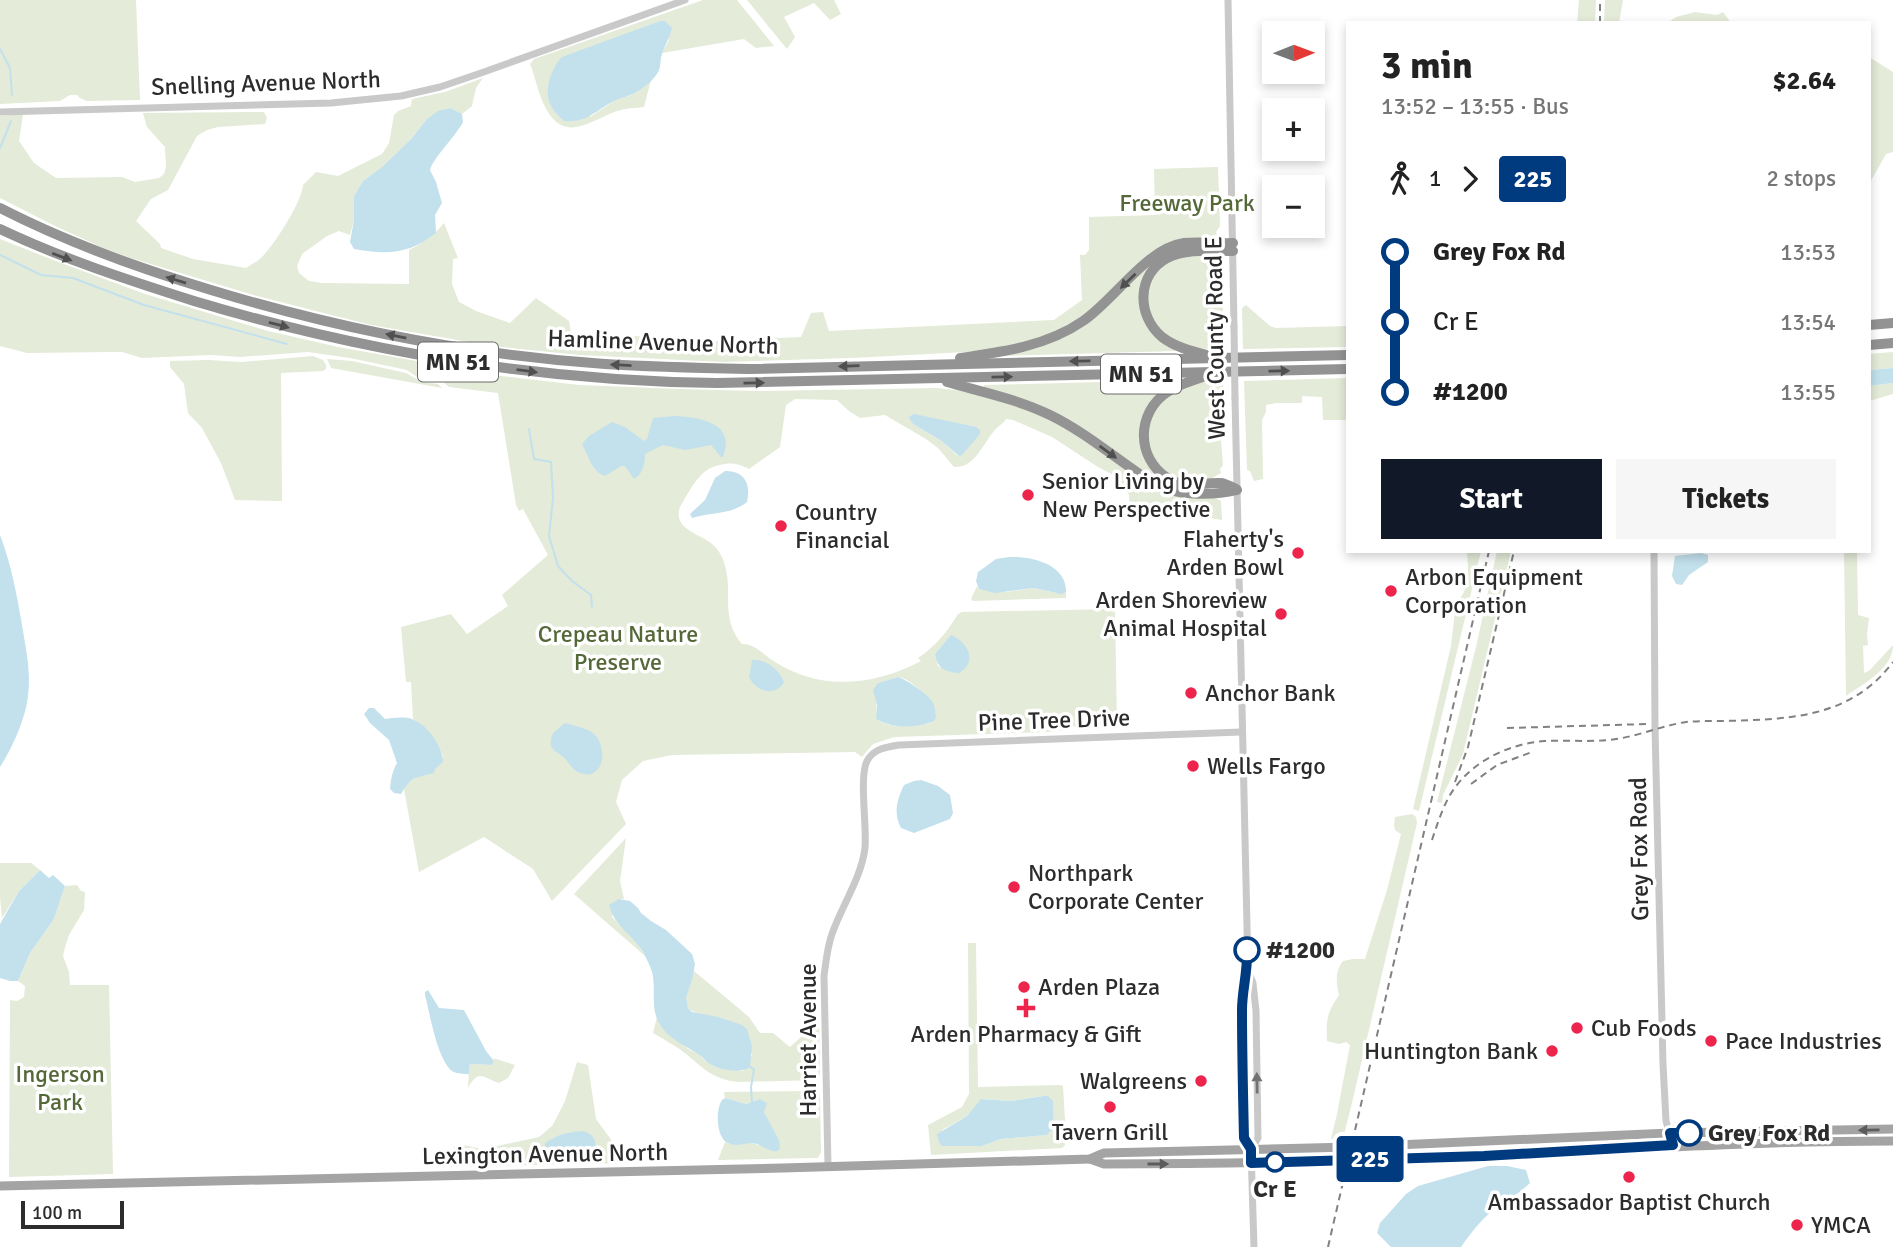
<!DOCTYPE html>
<meta charset="utf-8">
<style>
body{margin:0;font-family:Signika,sans-serif;background:#f6f6f6;color:#222;height:100vh;display:flex;flex-direction:column;font-size:26px;white-space:nowrap}
*{box-sizing:border-box;margin:0}
p{font-size:23px;color:#767676}
.icon{flex:none;width:38px;height:38px;fill:none;stroke:currentColor;stroke-width:2;stroke-linecap:round;stroke-linejoin:round}
.map{position:relative;flex:1;overflow:hidden}
.drawer{position:absolute;left:1346px;top:21px;width:525px;height:532px;display:flex;flex-direction:column;background:#fff;border-radius:0px;box-shadow:0 4px 10px #0003}
.drawer>*{flex:none}
.badge{padding:0 14px;border-radius:5px;font-size:24px;line-height:46px}
.needle{width:46px;rotate:89deg}
.buttons{position:absolute;left:1262px;top:21px;display:grid;gap:14px}
.buttons a{display:grid;place-items:center;width:63px;height:63px;border-radius:0px;background:#fff;box-shadow:0 4px 10px #0003;font-size:35px}
.scale{position:absolute;left:21px;bottom:18px;width:103px;box-sizing:border-box;padding-left:7px;border:4px solid #2c2c2c;border-top:0;font-size:19px;line-height:24px;white-space:nowrap;color:#2c2c2c;-webkit-text-stroke:5px #fff;paint-order:stroke}
.map>.badge{position:absolute;translate:-50% -50%;box-shadow:0 0 0 4px #fff}
.legs{display:flex;align-items:center;gap:10px;height:77px;padding:0 35px;font-size:23px}
.legs p{margin-inline-start:auto}
.summary{display:flex;align-items:center;justify-content:space-between;height:119px;padding:0 35px}
h1{font-size:38px;font-weight:700;line-height:52px}
.button{display:flex;gap:14px;margin-top:auto;padding:14px 35px}
.button a{flex:1;height:80px;border-radius:0px;background:#111827;color:#fff;font-size:28px;font-weight:700;line-height:80px;text-align:center}
.button a+a{background:#f6f6f6;color:#222}
ul{padding:0 35px;list-style:none}
li{display:flex;align-items:center;gap:24px;height:70px;font-size:26px}
li i{display:grid;place-items:center;width:10px;height:100%;margin:0 9px;background:currentColor}
li i::after{content:'';width:18px;height:18px;margin:-9px;border:5px solid;border-radius:50%;background:#fff}
li p{margin-inline-start:auto}
li:first-child i{background:linear-gradient(#0000 50%,currentColor 0)}
li:last-child i{background:linear-gradient(currentColor 50%,#0000 0)}
.map>svg:first-child{display:block}
.green{fill:#e4ebd8;fill-rule:evenodd}
.water{fill:#c3e1ec}
.lines{fill:none;stroke-linecap:round;stroke-linejoin:round}
.stream{stroke:#c3e1ec;stroke-width:2}
.minor{stroke:#c9c9c9;stroke-width:7}
.major{stroke:#a4a4a4;stroke-width:9}
.highway{stroke:#939393;stroke-width:10}
.rail{stroke:#818181;stroke-width:2;stroke-dasharray:7 5;stroke-linecap:butt}
.minor-bridge{stroke:#c9c9c9;stroke-width:7}
.oneway{fill:#505050}
.oneway2{fill:#737373}
.oneway3{fill:#5c5c5c}
.line-1-casing{stroke:#fff;stroke-width:16}
.line-1{stroke:#003b80;stroke-width:10}
.poi-dot{fill:#ed244c;stroke:#fff;stroke-width:2.5}
.stop-1-dot{fill:#fff;stroke:#003b80;stroke-width:3.5}
.labels{text-anchor:middle;dominant-baseline:central;stroke-width:7;stroke-linejoin:round;paint-order:stroke}
.shield{fill:#fff;stroke:#6b6b6b;stroke-width:2}
.shield-label{font-size:23px;font-weight:bold;fill:#2c2c2c}
.street-label{font-size:24px;fill:#2c2c2c;stroke:#fff}
.park-label{font-size:24px;fill:#556938;stroke:#fff}
.poi-label{font-size:24px;fill:#2c2c2c;stroke:#fff;text-anchor:start}
.stop-label{font-size:24px;font-weight:bold;fill:#2c2c2c;stroke:#fff;text-anchor:start}
</style>
<div class="map">
<svg width="1893" height="1247" viewBox="0 0 1893 1247">
<rect width="100%" height="100%" fill="#fff"/>
<g class="green">
<path d="M0,0H136L140,100L87,101L80,98L77,95H70L60,101L0,104Z"/>
<path d="M703,0H737L774,46L756,48L744,39L662,53L669,40L660,21L624,35L590,117L617,99L629,96L639,90L651,80L644,107C635,108 626,108 617,111C593,119 567,143 548,112C539,98 536,79 530,64L534,59Z"/>
<path d="M747,0H834L841,14L830,20L814,3L784,17L795,37L787,49Z"/>
<path d="M1579,0H1596L1595,23H1577Z"/>
<path d="M1605,0H1623L1619,23H1604Z"/>
<path d="M1695,12L1717,15L1723,12L1731,23H1667L1676,17Z"/>
<path d="M1869,57L1893,72V152L1886,154L1869,184Z"/>
<path d="M483,78L476,88L472,106L462,114L451,108L426,120L412,138L382,167L363,181L354,196V220L350,235L339,231L327,236L302,254L297,266L299,273L309,281L322,283L409,284V250C423,243 434,236 444,223L458,258L453,259L452,284L459,302L476,311L510,323L536,298L569,321L571,332L713,341L801,337L811,313L823,312L829,331L1054,320L1082,300L1080,255H1085L1089,250V217L1155,215L1154,169L1218,167L1220,226L1216,232L1217,234L1212,237L1177,241L1095,308L1055,332L1034,341L985,351L852,358L723,362L580,355L492,346L371,325L257,296L134,259L101,247L55,226L0,198V116L23,114L19,141L34,163L56,178L122,177L135,182L159,178L164,174L166,167L165,147L147,127L143,113L264,112L267,118L265,124L218,127L207,130L197,136L168,190L151,199L136,221L160,244L161,248L193,259L246,268C250,265 256,262 260,259C273,247 302,202 303,185L316,172L338,176L382,154L389,143L394,115L398,111L411,106L412,99L445,92Z"/>
<path d="M0,239L53,260L145,294L268,331L338,347L501,376L579,385L680,389L757,391L937,388L981,393L1055,420L1152,487L1216,498L1221,501L1222,520L1210,518L1137,519L1130,515L1129,495L1115,476L1098,467L1052,437L1013,420L1006,419C1003,424 998,426 994,431C982,445 975,468 954,467L938,448L926,439L885,415L860,418L849,411L837,400L795,399L786,405L780,447L749,469C736,462 727,462 713,467C702,471 694,483 688,493C685,498 682,503 680,507C672,529 700,534 712,544C719,550 723,557 725,566C733,594 720,618 742,644C754,643 765,656 775,662C820,691 874,686 921,661L918,658C936,646 947,632 958,614L962,612L1111,609L1115,612L1117,724L1067,727L1066,730L1049,732L894,737L873,744L862,757L855,752L672,755L643,761L622,780L616,802L626,824L552,901L533,869L484,837L419,872L404,789L408,783L418,776L428,775L439,765L443,756C437,740 426,730 413,719L411,682H406L401,627L451,614L467,634L508,606L502,595L548,555L523,509L519,511L516,505L498,393L449,387L442,381L417,377L407,370L350,358L308,352L240,357L211,355L142,358L122,352H108L27,353L0,346ZM914,415L977,427L979,428L958,456L940,440L913,424L910,419V416ZM951,636V672L938,666L935,654ZM898,677C910,679 918,689 928,696L931,723C913,726 893,729 877,720L876,698L878,683Z"/>
<path d="M1157,256L1140,307L1176,349L1175,351L1002,356L1064,335Z"/>
<path d="M1189,256C1195,256 1210,253 1216,258C1225,267 1223,334 1223,351C1205,349 1180,347 1166,335C1161,331 1154,324 1151,319C1143,305 1146,279 1158,268C1167,260 1178,258 1189,256Z"/>
<path d="M1246,305L1270,326L1276,328L1347,326V347L1243,349L1242,308Z"/>
<path d="M1893,352V368L1869,370V354Z"/>
<path d="M313,356L323,360L326,365V369L323,371L281,373L282,501L235,500L221,463L202,428L188,413L184,384L170,367V361L208,360L241,362Z"/>
<path d="M327,359L352,361L406,373L422,382L438,384L442,388L331,368Z"/>
<path d="M1347,378V420H1323L1322,397L1302,396V403H1276L1266,405V412L1262,420L1263,479L1254,481L1250,471L1247,470L1244,381Z"/>
<path d="M1182,380L1166,389L1140,440L1172,484V486L1158,481L1113,451L984,387V385Z"/>
<path d="M1223,380L1224,399L1220,428L1223,465L1220,469L1221,473L1209,480H1182L1168,474L1155,462L1147,440L1152,412L1172,392L1203,381Z"/>
<path d="M1893,383V394L1869,401V386Z"/>
<path d="M1467,551H1481L1419,811L1413,809L1451,646L1456,602C1471,590 1468,569 1467,551Z"/>
<path d="M1497,551H1511L1463,754L1443,795L1442,803L1437,802L1439,794L1476,647Z"/>
<path d="M1844,551H1857L1858,615L1869,618L1867,634L1868,645L1863,646L1864,673L1870,670L1893,645C1893,669 1864,683 1846,696Z"/>
<path d="M977,586L979,589L1007,592L1034,588L1056,593L1066,592V589V598L973,601L971,599Z"/>
<path d="M1412,814L1416,817L1417,823L1352,1103L1343,1138L1331,1139L1337,1114L1350,1045L1346,1042L1339,1044L1327,1041C1326,1019 1327,1013 1339,995C1336,983 1335,971 1343,961L1353,959H1365L1387,890L1401,834L1395,830L1394,825L1395,817Z"/>
<path d="M626,838L620,881L624,899H619L612,917L637,943L645,956L574,894Z"/>
<path d="M0,863H31L40,870L19,891L2,918L0,897Z"/>
<path d="M77,885L81,891L85,892L84,910L69,935L65,947L63,956L69,972L70,985H109L113,1174L9,1177L10,1000L17,1001L24,997L25,986L18,981L30,953L54,919L65,886Z"/>
<path d="M968,943H976L978,1087L1061,1085L1063,1086L1066,1137L1065,1145L1062,1148L931,1155L928,1125L962,1107L969,1094ZM1043,1096L1053,1101L1054,1127L1047,1135L1001,1139L982,1146H942V1130L967,1116L982,1099L1011,1101Z"/>
<path d="M694,971L749,1017L760,1033H773L790,1047L819,1021L820,1076L817,1080L738,1082C710,1079 702,1066 681,1050C672,1044 663,1039 653,1033L657,1017L661,1026L688,1049L700,1055L704,1060L716,1067L743,1071L752,1055C746,1046 738,1029 730,1022C719,1012 683,1020 686,998C687,989 692,980 694,971Z"/>
<path d="M493,1058L515,1065L508,1078L499,1083C483,1078 479,1068 468,1088L469,1066L471,1064L492,1065L494,1061Z"/>
<path d="M577,1062L588,1065L596,1119L628,1163L442,1167L455,1146L463,1145L483,1149L539,1137L552,1126L556,1119L565,1101ZM571,1132L560,1158L540,1156L545,1152L553,1138Z"/>
<path d="M817,1091L820,1095L821,1152L818,1158L718,1160L725,1142L729,1144L747,1142L762,1146L779,1140L767,1120L760,1099L746,1104L725,1098L724,1092Z"/>
</g>
<g class="water">
<path d="M660,21H665L672,28C670,37 665,45 662,54C660,59 661,65 659,70C655,80 640,91 630,95C625,98 619,98 614,101C595,111 587,123 564,121C558,115 552,110 549,101C545,87 552,67 562,57Z"/>
<path d="M451,108L462,114L463,122C456,136 433,158 430,170L436,182L442,203L435,215L436,233C410,254 387,255 354,249L350,242L354,220V196L363,181L382,167L412,138L426,120L438,111Z"/>
<path d="M1893,368V383L1869,386V370Z"/>
<path d="M914,414L977,427L980,430V434L962,455L959,456L940,440L913,424L909,418L910,416Z"/>
<path d="M674,416C698,417 737,422 723,457H721L711,445L685,450L663,445L645,454C645,464 643,474 634,479L625,466H621L605,476C592,472 588,455 582,444L589,436L612,422L625,427L644,441L647,439L653,418Z"/>
<path d="M725,471C745,471 751,484 747,502C731,515 711,512 692,518L690,514L705,500L715,478Z"/>
<path d="M0,535C11,564 17,595 22,625C26,649 31,672 28,696C26,717 12,749 0,767Z"/>
<path d="M1701,553L1708,555V562L1689,575L1682,585L1676,584L1672,576L1675,556Z"/>
<path d="M1009,557C1031,556 1067,564 1066,592L1061,594L1034,588L995,593L979,589L976,581L978,572L996,559Z"/>
<path d="M951,635C968,642 978,662 959,673C946,672 937,669 935,654Z"/>
<path d="M752,660C766,659 779,669 784,682C779,692 767,694 757,687C753,684 751,680 749,677Z"/>
<path d="M898,677C905,679 927,693 931,700C935,704 935,711 936,717L934,721C918,728 892,729 876,719L877,705L873,690L878,683Z"/>
<path d="M369,708H374L385,719C393,718 407,716 414,720C428,726 443,747 443,762L435,769L434,773C415,779 413,774 401,794L394,793L390,789C391,779 392,772 397,763L389,740L370,723L364,714Z"/>
<path d="M565,723C575,726 588,728 595,735C610,752 601,785 576,771C570,767 567,759 561,755C551,749 548,746 553,733Z"/>
<path d="M921,780L938,786L950,795L953,813L950,819L914,833L901,828C893,812 897,800 904,785L914,781Z"/>
<path d="M40,870L49,878L53,875L65,886L54,919L30,953L18,981H10L0,978V924L19,891Z"/>
<path d="M619,899L630,901L638,908L641,913L651,921L666,930L692,954L695,964L693,976L686,998L688,1008L692,1012L719,1017L742,1025L747,1029L752,1046L750,1067C741,1074 720,1070 710,1064C705,1061 702,1056 698,1054C682,1044 665,1037 657,1019C651,1004 656,987 652,972C650,965 646,958 643,952C632,934 614,926 609,905Z"/>
<path d="M428,990L439,1008L464,1010L486,1051L494,1061L492,1065L471,1064L469,1066V1074C463,1074 457,1074 452,1071C437,1059 430,1014 425,995V992Z"/>
<path d="M1043,1096H1048L1053,1101L1054,1127L1047,1135L1001,1139L982,1146H942L939,1142L937,1134L967,1116L981,1099L1011,1101Z"/>
<path d="M725,1098L746,1104L760,1099L767,1103L764,1112L779,1140L780,1148L778,1151C769,1152 765,1147 757,1144C748,1141 739,1147 730,1144C716,1141 715,1110 722,1100Z"/>
<path d="M583,1131C593,1134 597,1140 595,1149L573,1158L539,1157L545,1152V1143C558,1134 569,1132 583,1131Z"/>
<path d="M1488,1166H1507L1526,1170L1530,1183C1520,1193 1510,1198 1499,1206C1483,1217 1472,1231 1461,1247H1391L1377,1233L1380,1223L1406,1194L1418,1186Z"/>
</g>
<g class="lines">
<g class="stream">
<path d="M0,49L10,68L12,95"/>
<path d="M0,148L11,121"/>
<path d="M0,255L41,275L73,278L144,305L287,344"/>
<path d="M529,429L534,459L551,462L553,498L549,536L558,566L572,581L591,595L592,607"/>
<path d="M750,1067L754,1069L751,1087L752,1103"/>
</g>
<g class="minor">
<path d="M1228,0L1234,327"/>
<path d="M0,112L331,103L401,96L440,87L481,73L685,0"/>
<path d="M1235,398L1248,970L1253,983L1256,1011L1258,1138L1251,1149"/>
<path d="M1654,551L1655,728L1663,1064L1666,1121L1673,1145"/>
<path d="M1247,971L1243,982L1242,1010L1244,1138L1251,1149L1254,1247"/>
<path d="M828,1166L824,976C826,962 827,948 832,934C842,905 861,879 865,848C867,826 859,777 867,761C873,749 886,747 899,745L1241,732"/>
</g>
<g class="major">
<path d="M1090,1159L1104,1164C1230,1164 1355,1161 1480,1156C1618,1150 1755,1141 1893,1141"/>
<path d="M0,1186L783,1168L1090,1159L1104,1153L1351,1147L1670,1133L1893,1129"/>
</g>
<g class="highway">
<path d="M0,208C68,243 138,268 211,290C339,329 472,355 605,364C653,367 700,368 748,369L1348,355"/>
<path d="M0,229C63,259 128,280 194,301C364,352 539,381 717,383L1348,369"/>
<path d="M1869,325L1893,323"/>
<path d="M1869,345L1893,343"/>
<path d="M1207,355C1191,351 1175,347 1162,337C1136,315 1137,274 1167,258C1186,248 1212,251 1233,251"/>
<path d="M960,358C1003,352 1047,346 1083,321C1114,300 1147,248 1184,243C1200,241 1217,244 1233,243"/>
<path d="M1206,376C1191,381 1174,386 1162,396C1134,420 1139,465 1173,481C1189,488 1205,482 1221,483C1226,484 1232,487 1236,489"/>
<path d="M947,382C982,392 1017,399 1050,415C1089,434 1122,464 1159,487C1183,495 1212,496 1237,490"/>
</g>
<g class="rail">
<path d="M1600,23V0"/>
<path d="M1507,728L1649,724"/>
<path d="M1455,782L1468,747L1514,551"/>
<path d="M1471,784L1497,765L1532,752"/>
<path d="M1432,840C1437,825 1442,809 1450,795C1469,763 1507,744 1544,741C1565,740 1587,742 1608,740C1634,738 1660,726 1686,722C1698,721 1711,721 1724,721C1788,719 1850,719 1893,662"/>
<path d="M1328,1247L1489,551"/>
</g>
<path class="minor-bridge" d="M1234,327L1235,398"/>
</g>
<defs><path id="oneway-solid" d="M-6-.8H1V-3.2L6.5 0L1 3.2V.8H-6Z" transform="scale(1.75)"/></defs>
<g class="oneway">
<use href="#oneway-solid" transform="translate(62 257) rotate(21)"/>
<use href="#oneway-solid" transform="translate(176 280) rotate(-163)"/>
<use href="#oneway-solid" transform="translate(1128 281) rotate(136)"/>
<use href="#oneway-solid" transform="translate(279 325) rotate(15)"/>
<use href="#oneway-solid" transform="translate(396 336) rotate(-169)"/>
<use href="#oneway-solid" transform="translate(1080 361) rotate(179)"/>
<use href="#oneway-solid" transform="translate(621 365) rotate(-177)"/>
<use href="#oneway-solid" transform="translate(849 366) rotate(178)"/>
<use href="#oneway-solid" transform="translate(527 371) rotate(7)"/>
<use href="#oneway-solid" transform="translate(1279 371) rotate(-1)"/>
<use href="#oneway-solid" transform="translate(1002 377) rotate(-1)"/>
<use href="#oneway-solid" transform="translate(754 383) rotate(-1)"/>
<use href="#oneway-solid" transform="translate(1108 452) rotate(36)"/>
</g>
<use class="oneway2" href="#oneway-solid" transform="translate(1257 1083) rotate(-91)"/>
<g class="oneway3">
<use href="#oneway-solid" transform="translate(1869 1130) rotate(179)"/>
<use href="#oneway-solid" transform="translate(1158 1164)"/>
</g>
<g class="lines">
<g class="line-1-casing">
<path id="line-1" d="M1247,950C1248,971 1242,990 1242,1010C1242,1053 1243,1095 1244,1138L1251,1149V1163L1484,1156L1673,1145L1670,1133H1689"/>
</g>
<use href="#line-1" class="line-1"/>
</g>
<g class="poi-dot">
<circle cx="1028" cy="495" r="7"/>
<circle cx="781" cy="526" r="7"/>
<circle cx="1298" cy="553" r="7"/>
<circle cx="1391" cy="591" r="7"/>
<circle cx="1281" cy="614" r="7"/>
<circle cx="1191" cy="693" r="7"/>
<circle cx="1193" cy="766" r="7"/>
<circle cx="1014" cy="887" r="7"/>
<circle cx="1024" cy="987" r="7"/>
<path d="M1022.5 997.5h7v7h7v7h-7v7h-7v-7h-7v-7h7z"/>
<circle cx="1577" cy="1028" r="7"/>
<circle cx="1711" cy="1041" r="7"/>
<circle cx="1552" cy="1051" r="7"/>
<circle cx="1201" cy="1081" r="7"/>
<circle cx="1110" cy="1107" r="7"/>
<circle cx="1629" cy="1177" r="7"/>
<circle cx="1797" cy="1225" r="7"/>
</g>
<g class="stop-1-dot">
<circle cx="1247" cy="950" r="12"/>
<circle cx="1689" cy="1133" r="12"/>
<circle cx="1275" cy="1162" r="9"/>
</g>
<g class="labels">
<g class="shield">
<rect x="418" y="342.5" width="80" height="39" rx="5"/>
<rect x="1101" y="354.5" width="80" height="39" rx="5"/>
</g>
<g class="shield-label">
<text x="458" y="362">MN 51</text>
<text x="1141" y="374">MN 51</text>
</g>
<g class="street-label">
<text transform="translate(266 83) rotate(-2)">Snelling Avenue North</text>
<text transform="translate(1215 338) rotate(-91)">West County Road E</text>
<text transform="translate(663 342) rotate(2)">Hamline Avenue North</text>
<text transform="translate(1054 720) rotate(-2)">Pine Tree Drive</text>
<text transform="translate(1639 849) rotate(-91)">Grey Fox Road</text>
<text transform="translate(808 1040) rotate(-90)">Harriet Avenue</text>
<text transform="translate(545 1154) rotate(-1)">Lexington Avenue North</text>
</g>
<g class="park-label">
<text x="1187" y="203">Freeway Park</text>
<text x="618" y="634">Crepeau Nature<tspan x="618" dy="28">Preserve</tspan></text>
<text x="60" y="1074">Ingerson<tspan x="60" dy="28">Park</tspan></text>
</g>
<g class="poi-label">
<text x="1042" y="481">Senior Living by<tspan x="1042" dy="28">New Perspective</tspan></text>
<text x="795" y="512">Country<tspan x="795" dy="28">Financial</tspan></text>
<text x="1284" y="539" text-anchor="end">Flaherty's<tspan x="1284" dy="28">Arden Bowl</tspan></text>
<text x="1405" y="577">Arbon Equipment<tspan x="1405" dy="28">Corporation</tspan></text>
<text x="1267" y="600" text-anchor="end">Arden Shoreview<tspan x="1267" dy="28">Animal Hospital</tspan></text>
<text x="1205" y="693">Anchor Bank</text>
<text x="1207" y="766">Wells Fargo</text>
<text x="1028" y="873">Northpark<tspan x="1028" dy="28">Corporate Center</tspan></text>
<text x="1038" y="987">Arden Plaza</text>
<text x="1591" y="1028">Cub Foods</text>
<text x="1026" y="1034" text-anchor="middle">Arden Pharmacy &amp; Gift</text>
<text x="1725" y="1041">Pace Industries</text>
<text x="1538" y="1051" text-anchor="end">Huntington Bank</text>
<text x="1187" y="1081" text-anchor="end">Walgreens</text>
<text x="1110" y="1132" text-anchor="middle">Tavern Grill</text>
<text x="1629" y="1202" text-anchor="middle">Ambassador Baptist Church</text>
<text x="1811" y="1225">YMCA</text>
</g>
<g class="stop-label">
<text x="1266" y="950">#1200</text>
<text x="1708" y="1133">Grey Fox Rd</text>
<text x="1275" y="1189" text-anchor="middle">Cr E</text>
</g>
</g>
</svg>
<div class="buttons">
<a><svg class="needle" viewBox="-14 -14 28 28"><path d="M0-13l5 13h-10z" fill="#e53935"/><path d="M0 13l5-13h-10z" fill="#767676"/></svg></a>
<a>+</a>
<a>−</a>
</div>
<div class="scale">100 m</div>
<b class="badge" style="left:1370px;top:1159px;background:#003b80;color:#fff">225</b>
<section class="drawer">
<div class="summary"><div><h1>3 min</h1><p>13:52 – 13:55 · Bus</p></div><b>$2.64</b></div>
<div class="legs"><svg class="icon" aria-label="walk" viewBox="0 0 24 24"><circle cx="13" cy="4" r="2"/><path d="M13 8l-2 6 4 7M11 14l-3 7M7 12l3-4h3l4 4"/></svg>1<svg class="icon" aria-label="forward" viewBox="0 0 24 24"><path d="M9 5l7 7-7 7"/></svg><b class="badge" style="background:#003b80;color:#fff">225</b><p>2 stops</p></div>
<ul>
<li><i style="color:#003b80"></i><b>Grey Fox Rd</b><p>13:53</p></li>
<li><i style="color:#003b80"></i><span>Cr E</span><p>13:54</p></li>
<li><i style="color:#003b80"></i><b>#1200</b><p>13:55</p></li>
</ul>
<div class="button"><a>Start</a><a>Tickets</a></div>
</section>
</div>
